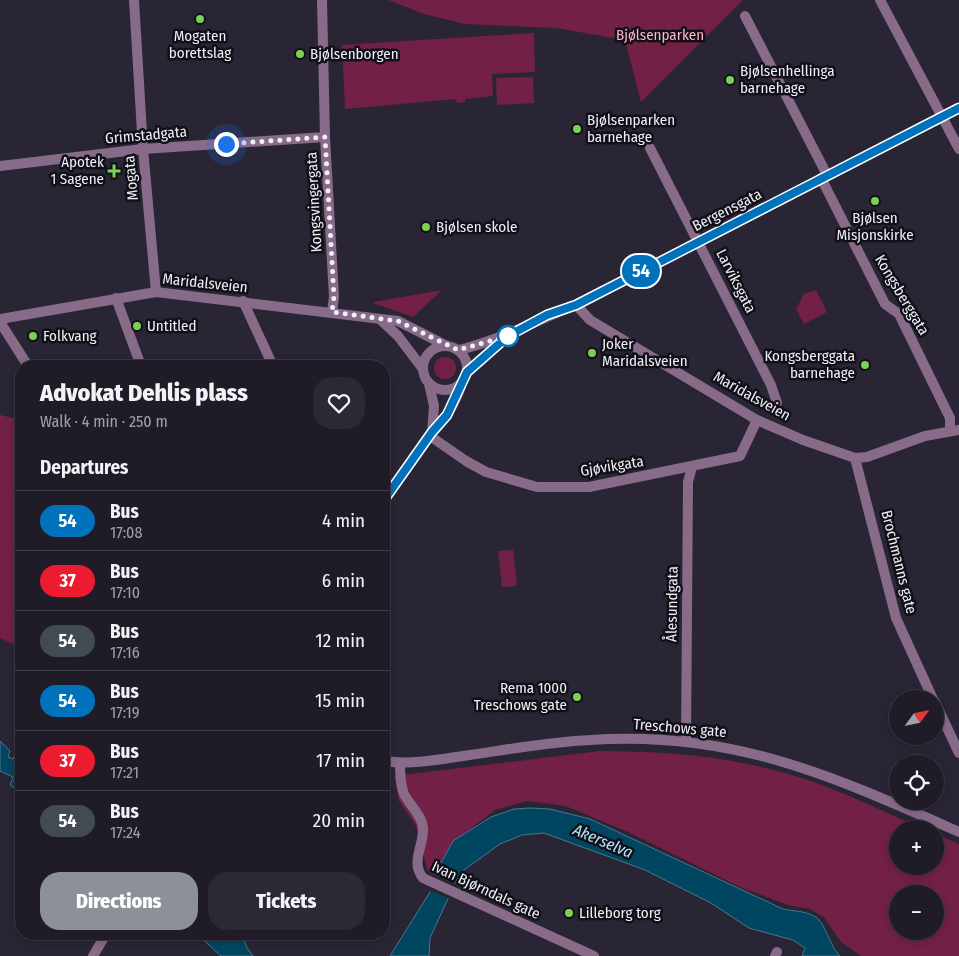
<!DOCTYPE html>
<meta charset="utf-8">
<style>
body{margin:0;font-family:"Fira Sans Condensed",sans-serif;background:#2c2934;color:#f1f3f6;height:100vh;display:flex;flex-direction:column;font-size:19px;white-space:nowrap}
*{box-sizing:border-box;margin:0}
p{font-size:16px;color:#a1a1a8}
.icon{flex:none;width:28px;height:28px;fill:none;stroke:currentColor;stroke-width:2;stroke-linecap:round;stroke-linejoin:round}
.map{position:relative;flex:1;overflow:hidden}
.side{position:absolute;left:15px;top:360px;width:375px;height:580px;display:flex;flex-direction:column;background:#1f1c28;border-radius:20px;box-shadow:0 2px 8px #0003,0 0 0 1px #3c3a45}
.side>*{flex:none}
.badge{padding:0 10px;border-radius:16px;font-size:18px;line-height:32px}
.needle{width:32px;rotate:57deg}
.tools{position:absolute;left:889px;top:690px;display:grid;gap:10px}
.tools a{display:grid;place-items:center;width:55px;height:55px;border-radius:50%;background:#1f1c28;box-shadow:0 2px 8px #0003,0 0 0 1px #3c3a45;font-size:25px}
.you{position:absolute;width:25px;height:25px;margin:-12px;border:4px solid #fff;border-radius:50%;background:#1a73e8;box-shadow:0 0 0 8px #1a73e833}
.map>.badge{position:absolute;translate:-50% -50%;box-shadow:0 0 0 2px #fff}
h2{padding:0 25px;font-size:19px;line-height:45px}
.round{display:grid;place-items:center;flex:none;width:52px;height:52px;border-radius:20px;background:#2c2934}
.headline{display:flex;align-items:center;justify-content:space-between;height:85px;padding:0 25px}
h1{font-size:24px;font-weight:800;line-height:38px}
.primary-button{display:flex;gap:10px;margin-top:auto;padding:10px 25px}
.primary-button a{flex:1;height:58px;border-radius:20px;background:#8c9099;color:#fff;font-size:20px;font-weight:800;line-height:58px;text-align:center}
.primary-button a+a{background:#2c2934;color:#f1f3f6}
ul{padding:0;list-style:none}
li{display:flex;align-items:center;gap:15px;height:60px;padding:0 25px;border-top:1px solid #3c3a45}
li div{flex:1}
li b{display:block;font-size:19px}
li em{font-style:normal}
li .badge{min-width:55px;font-weight:700;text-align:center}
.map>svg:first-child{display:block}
.green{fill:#722046;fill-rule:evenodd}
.water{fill:#004660;stroke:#48788e}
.pier{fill:#292535}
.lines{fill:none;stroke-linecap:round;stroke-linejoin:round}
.minor{stroke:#886b89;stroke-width:10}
.tertiary{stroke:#886b89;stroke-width:10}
.line-casing{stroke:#fff;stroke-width:11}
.line{stroke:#0072bc;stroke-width:8}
.walk{stroke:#f0eef9;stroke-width:5;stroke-dasharray:0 9}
.poi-dot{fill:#7cd155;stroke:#111017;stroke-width:2}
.stop-dot{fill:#fff;stroke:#0072bc;stroke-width:2.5}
.labels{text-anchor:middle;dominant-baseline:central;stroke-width:5;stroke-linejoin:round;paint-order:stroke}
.park-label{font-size:15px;fill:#fdb2cd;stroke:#111017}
.poi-label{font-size:15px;fill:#f0eef9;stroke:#111017;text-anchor:start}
.street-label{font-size:15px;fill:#f0eef9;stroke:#111017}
.water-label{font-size:16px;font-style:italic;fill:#b1e3fd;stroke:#111017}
</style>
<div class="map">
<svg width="959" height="956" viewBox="0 0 959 956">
<rect width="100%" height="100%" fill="#292535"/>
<g class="green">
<path d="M388,0H743L641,102L625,40L556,28L465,24L424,14Z"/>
<path d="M534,33L535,72L492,74L493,96L465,99V102L457,103L456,99L345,109L342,45Z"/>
<path d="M533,77L534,103L497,105L496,78Z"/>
<path d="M442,290L413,317L373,303L374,302Z"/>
<path d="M816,290L827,312L804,324L796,309L804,294Z"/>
<circle cx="445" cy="368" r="11"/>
<path d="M0,415L21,420V648L0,638Z"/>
<path d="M513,550L517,586L502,587L498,551Z"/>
<path d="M600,751C663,751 724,756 785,773C833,786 878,809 923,829H898V866H935V834L959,844V956H861L841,942L824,917L810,909L788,905L740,887L628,832L566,806L527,801L495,810L465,833L438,879L428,871L415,824L399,801L394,776ZM898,894H935V931H898Z"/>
</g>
<g class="water">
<path d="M0,741L10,751L8,757L13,759L21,742V793L10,785L13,777L0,771Z"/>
<path d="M530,808L550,809L590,819L783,909C793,911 805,911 814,916C826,922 829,946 840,956H802L805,948L793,940L749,928L711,903L645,870L544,833L522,835L500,844L464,870L457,879L430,938L429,956H390L430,892L437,870L453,841L491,817L514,809Z"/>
<path d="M197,934H242L247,948L253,956H221Z"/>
</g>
<path class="pier" d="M433,874L458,885L450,899L428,890Z"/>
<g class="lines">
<g class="minor">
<path d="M134,0L143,149L156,292"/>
<path d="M322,0L325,137L334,297L332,312"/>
<path d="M880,0L959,149"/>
<path d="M745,16L827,175"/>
<path d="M650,148L771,385L777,403"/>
<path d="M0,166L143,149L325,137"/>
<path d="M821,178L885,304L899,314L950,418V430"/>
<path d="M116,298L141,366"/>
<path d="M243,301L273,366"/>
<path d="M576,305L590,320L757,420L803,440L855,458L867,457L925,436L959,430"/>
<path d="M0,319L156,292L398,321L447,346"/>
<path d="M381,320L398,336L423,369"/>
<path d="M430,436L466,461L486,472L537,487H589L740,456L757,420"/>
<path d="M855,458L896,618L933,699"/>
<path d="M935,702L959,753"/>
<path d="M686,742L688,482L692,467"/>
<path d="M400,763C400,773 400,784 404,794C410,806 422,815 423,828C424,846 410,862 423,878L594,956"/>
<path d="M775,956L777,952"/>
</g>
<g class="tertiary">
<path d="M0,322L28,366"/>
<circle cx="445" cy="368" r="22"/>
<path d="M459,350C500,340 537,320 576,305L959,108"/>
<path d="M467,372L507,336"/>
<path d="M429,384L434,406L432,433"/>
<path d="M384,500L432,433C446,419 456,402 462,383"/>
<path d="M384,761C410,765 437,760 463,756C505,750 547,742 590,740C732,730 833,776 959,832"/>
<path d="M93,956L106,934"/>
</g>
</g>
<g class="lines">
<g class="line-casing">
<path id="line" d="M384,500L432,432L447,415L467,372L508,336L547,315L576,305L959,108"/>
</g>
<use href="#line" class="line"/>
<path class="walk" d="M226,144L325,137L334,297L332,312L398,321L458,350L508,336"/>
</g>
<g class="poi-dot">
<circle cx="200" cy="19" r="5"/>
<circle cx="300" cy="54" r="5"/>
<circle cx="730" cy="80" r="5"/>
<circle cx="577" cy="129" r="5"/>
<path d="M111.5 163.5h5v5h5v5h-5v5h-5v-5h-5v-5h5z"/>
<circle cx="875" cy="201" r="5"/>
<circle cx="426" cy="227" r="5"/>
<circle cx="137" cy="326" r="5"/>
<circle cx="33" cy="336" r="5"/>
<circle cx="592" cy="353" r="5"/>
<circle cx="865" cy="365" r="5"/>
<circle cx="577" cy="697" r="5"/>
<circle cx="569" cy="913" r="5"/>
</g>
<circle class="stop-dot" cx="508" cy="336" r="10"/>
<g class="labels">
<g class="park-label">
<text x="660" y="35">Bjølsenparken</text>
</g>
<g class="poi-label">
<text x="200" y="36" text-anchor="middle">Mogaten<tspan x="200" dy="17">borettslag</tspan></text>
<text x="310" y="54">Bjølsenborgen</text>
<text x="740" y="71">Bjølsenhellinga<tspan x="740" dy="17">barnehage</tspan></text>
<text x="587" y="120">Bjølsenparken<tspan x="587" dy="17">barnehage</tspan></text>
<text x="104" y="162" text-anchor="end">Apotek<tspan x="104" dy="17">1 Sagene</tspan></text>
<text x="875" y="218" text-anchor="middle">Bjølsen<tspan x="875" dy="17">Misjonskirke</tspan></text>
<text x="436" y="227">Bjølsen skole</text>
<text x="147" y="326">Untitled</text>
<text x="43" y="336">Folkvang</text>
<text x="602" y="344">Joker<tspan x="602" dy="17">Maridalsveien</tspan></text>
<text x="855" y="356" text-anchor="end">Kongsberggata<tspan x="855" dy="17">barnehage</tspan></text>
<text x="567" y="688" text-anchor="end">Rema 1000<tspan x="567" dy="17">Treschows gate</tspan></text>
<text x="579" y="913">Lilleborg torg</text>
</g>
<g class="street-label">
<text transform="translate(146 135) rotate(-5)">Grimstadgata</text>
<text transform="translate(131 178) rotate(-95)">Mogata</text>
<text transform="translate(314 202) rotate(-93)">Kongsvingergata</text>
<text transform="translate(727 210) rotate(-27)">Bergensgata</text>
<text transform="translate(736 281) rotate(63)">Larviksgata</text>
<text transform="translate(205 283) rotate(6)">Maridalsveien</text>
<text transform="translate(902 295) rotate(59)">Kongsberggata</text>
<text transform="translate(752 396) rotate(29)">Maridalsveien</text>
<text transform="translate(612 466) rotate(-9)">Gjøvikgata</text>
<text transform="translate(899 562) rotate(76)">Brochmanns gate</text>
<text transform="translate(672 604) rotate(-89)">Ålesundgata</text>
<text transform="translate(680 728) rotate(5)">Treschows gate</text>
<text transform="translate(486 890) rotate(25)">Ivan Bjørndals gate</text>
</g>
<g class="water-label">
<text transform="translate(603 841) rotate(23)">Akerselva</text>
</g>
</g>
</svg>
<div class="tools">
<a><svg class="needle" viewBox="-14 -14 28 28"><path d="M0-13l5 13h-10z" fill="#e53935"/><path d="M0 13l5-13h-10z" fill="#a1a1a8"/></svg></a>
<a><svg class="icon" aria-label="locate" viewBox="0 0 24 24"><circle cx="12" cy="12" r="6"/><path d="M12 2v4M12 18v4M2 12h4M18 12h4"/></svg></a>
<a>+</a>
<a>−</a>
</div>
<div class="you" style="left:226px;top:144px"></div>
<b class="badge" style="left:641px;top:271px;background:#0072bc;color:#fff">54</b>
<section class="side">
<div class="headline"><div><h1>Advokat Dehlis plass</h1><p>Walk · 4 min · 250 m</p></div><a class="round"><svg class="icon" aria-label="heart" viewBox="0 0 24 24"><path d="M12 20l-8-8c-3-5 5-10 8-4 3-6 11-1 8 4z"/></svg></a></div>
<h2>Departures</h2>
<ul>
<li><span class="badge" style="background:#0072bc;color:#fff">54</span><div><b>Bus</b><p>17:08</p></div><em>4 min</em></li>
<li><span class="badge" style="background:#ed1b2f;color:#fff">37</span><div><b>Bus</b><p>17:10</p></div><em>6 min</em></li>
<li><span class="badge" style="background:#424a52;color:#fff">54</span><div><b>Bus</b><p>17:16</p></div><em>12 min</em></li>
<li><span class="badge" style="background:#0072bc;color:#fff">54</span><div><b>Bus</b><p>17:19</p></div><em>15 min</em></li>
<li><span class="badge" style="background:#ed1b2f;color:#fff">37</span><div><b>Bus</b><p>17:21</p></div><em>17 min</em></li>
<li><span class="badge" style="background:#424a52;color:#fff">54</span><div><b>Bus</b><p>17:24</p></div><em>20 min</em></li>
</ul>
<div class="primary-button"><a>Directions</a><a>Tickets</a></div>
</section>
</div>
